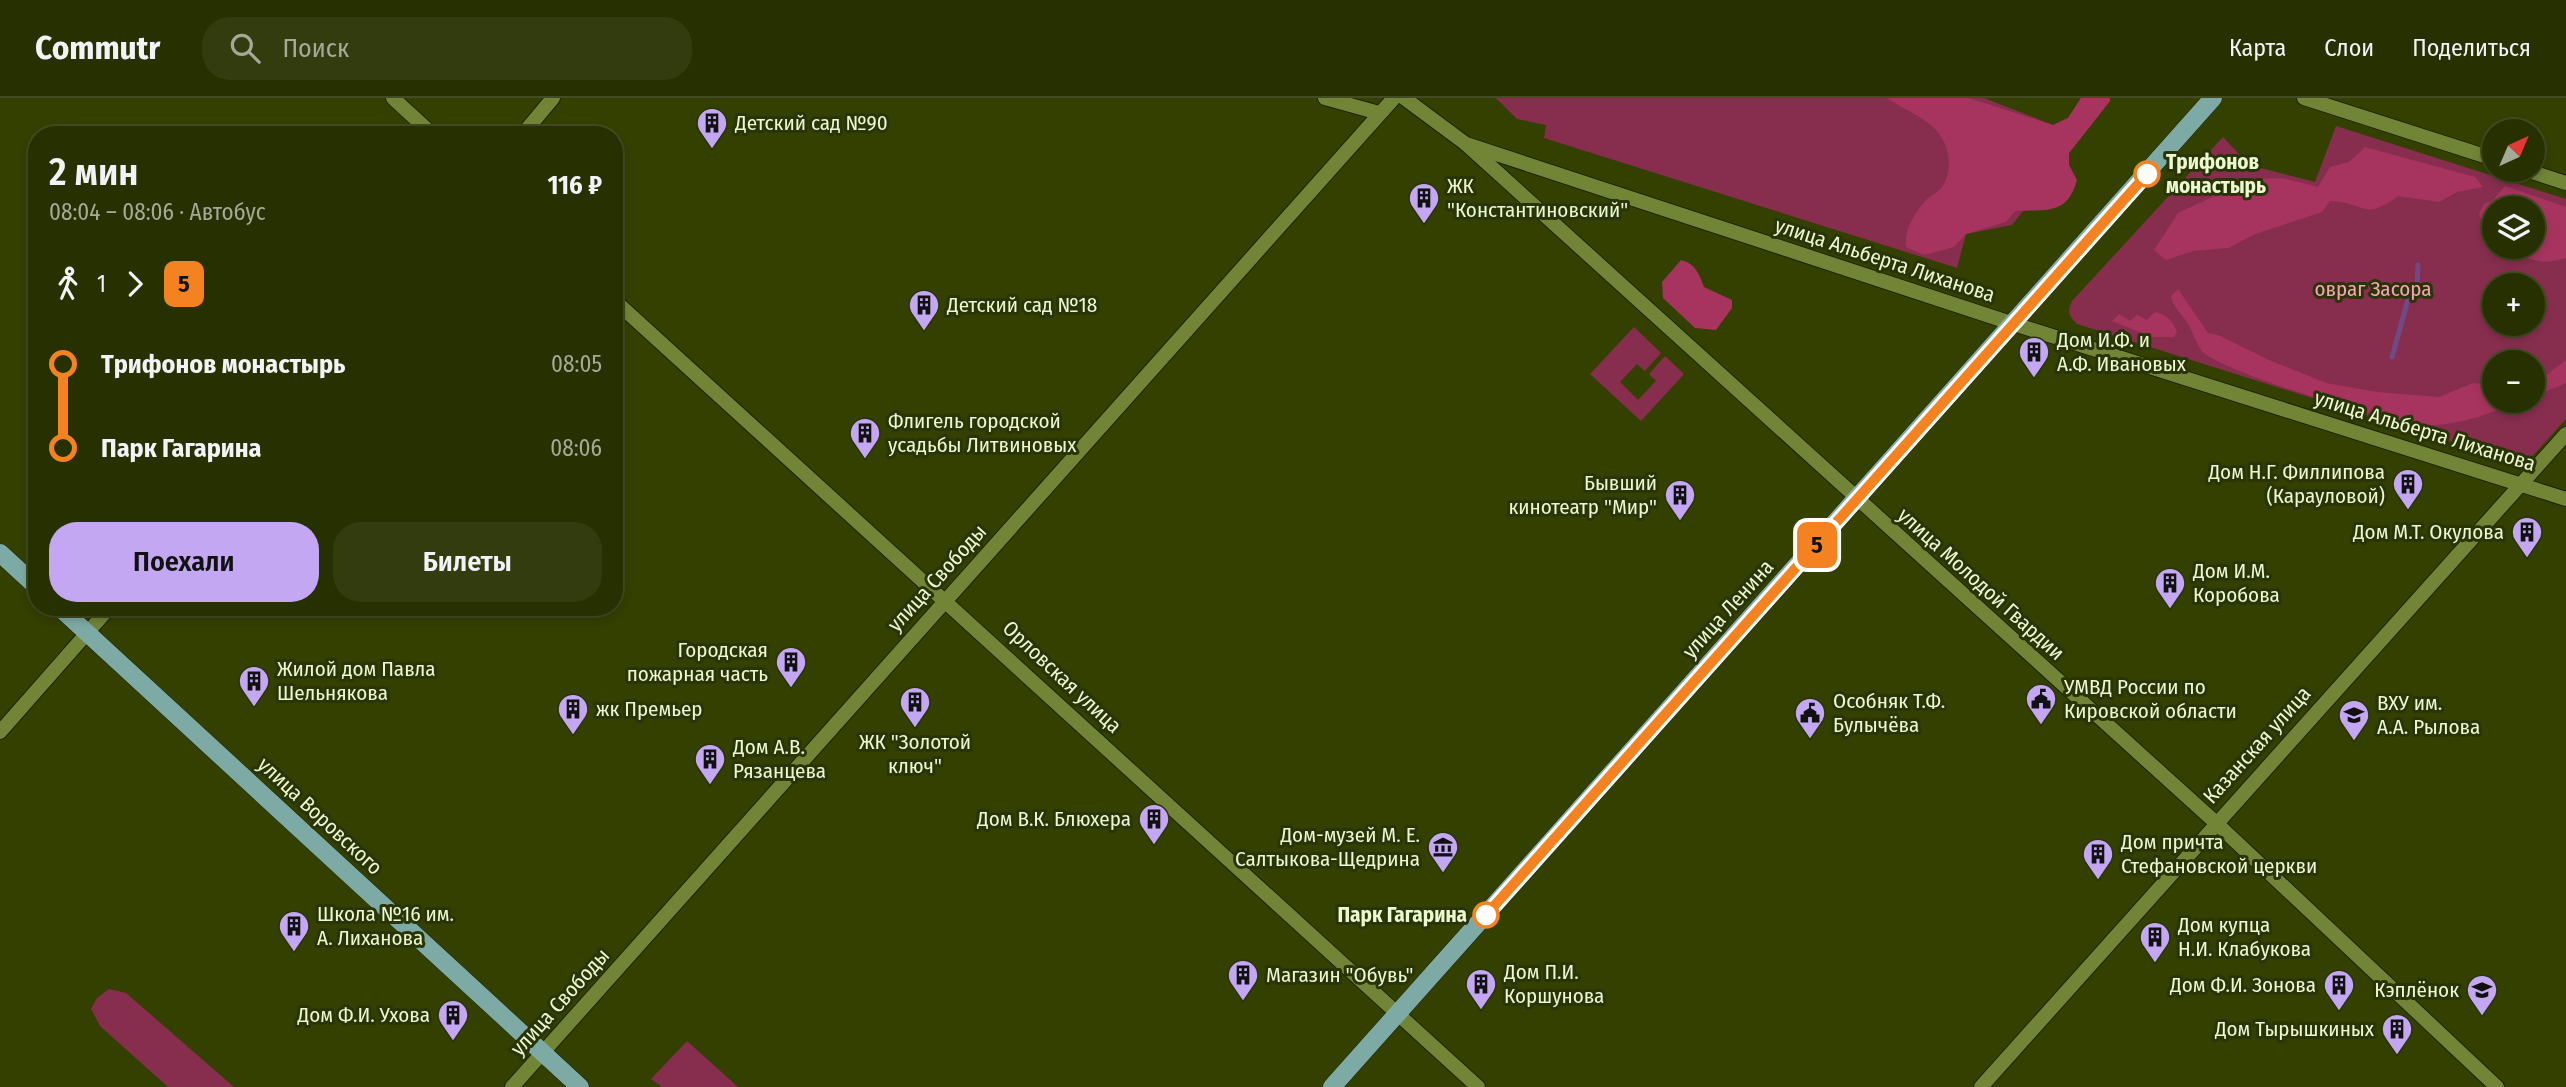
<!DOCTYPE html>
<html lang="ru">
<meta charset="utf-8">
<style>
body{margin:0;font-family:"Fira Sans Condensed",sans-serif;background:#323c0f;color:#f1f3f6;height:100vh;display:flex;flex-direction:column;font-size:26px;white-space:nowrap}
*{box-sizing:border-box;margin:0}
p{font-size:23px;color:#a4a999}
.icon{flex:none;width:38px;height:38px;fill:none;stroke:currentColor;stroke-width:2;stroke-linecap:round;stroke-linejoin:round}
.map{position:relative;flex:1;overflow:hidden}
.side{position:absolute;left:28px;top:28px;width:595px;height:490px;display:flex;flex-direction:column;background:#263000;border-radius:28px;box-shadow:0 4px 10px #0003,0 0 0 2px #424b22}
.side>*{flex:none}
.badge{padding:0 14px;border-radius:10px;font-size:24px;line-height:46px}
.needle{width:46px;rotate:44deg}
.buttons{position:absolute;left:2482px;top:21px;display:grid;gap:14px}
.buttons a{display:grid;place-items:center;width:63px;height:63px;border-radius:50%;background:#263000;box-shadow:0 4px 10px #0003,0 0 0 2px #424b22;font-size:35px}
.map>.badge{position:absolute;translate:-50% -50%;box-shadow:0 0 0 4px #fff}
.legs{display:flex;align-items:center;gap:10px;height:77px;padding:0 21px;font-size:23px}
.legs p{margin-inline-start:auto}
.head{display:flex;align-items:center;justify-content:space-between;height:119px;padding:0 21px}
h1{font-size:38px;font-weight:600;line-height:52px}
.button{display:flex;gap:14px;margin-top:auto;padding:14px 21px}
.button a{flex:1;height:80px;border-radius:28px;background:#c3a7f2;color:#111;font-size:28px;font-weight:600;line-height:80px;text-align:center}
.button a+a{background:#323c0f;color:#f1f3f6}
ul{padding:0 21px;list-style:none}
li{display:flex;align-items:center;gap:24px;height:84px;font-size:26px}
li i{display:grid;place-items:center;width:10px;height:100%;margin:0 9px;background:currentColor}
li i::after{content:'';width:18px;height:18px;margin:-9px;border:5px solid;border-radius:50%;background:#263000}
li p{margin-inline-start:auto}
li:first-child i{background:linear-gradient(#0000 50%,currentColor 0)}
li:last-child i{background:linear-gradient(currentColor 50%,#0000 0)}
header{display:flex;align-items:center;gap:42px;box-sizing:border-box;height:98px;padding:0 35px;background:#263000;border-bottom:2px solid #424b22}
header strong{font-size:33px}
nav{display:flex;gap:38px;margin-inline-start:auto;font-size:24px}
.search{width:490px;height:63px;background:#323c0f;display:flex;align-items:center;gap:18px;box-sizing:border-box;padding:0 24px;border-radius:28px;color:#a4a999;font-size:26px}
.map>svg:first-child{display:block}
.green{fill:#872e4e;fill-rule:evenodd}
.forest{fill:#a6345f}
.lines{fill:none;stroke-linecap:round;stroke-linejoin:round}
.stream{stroke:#6e4a86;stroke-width:5}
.minor-casing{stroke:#1c2500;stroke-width:16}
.primary-casing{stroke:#1c2500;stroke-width:19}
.minor{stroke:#728537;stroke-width:14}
.primary{stroke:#7eaaa5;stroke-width:18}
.line-1-casing{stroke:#fff;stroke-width:16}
.line-1{stroke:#f58220;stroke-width:10}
.stop-1-dot{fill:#fff;stroke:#f58220;stroke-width:3.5}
.labels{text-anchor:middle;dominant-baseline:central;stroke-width:6;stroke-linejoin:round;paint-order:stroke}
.poi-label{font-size:21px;fill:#ebf8d0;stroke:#2a3409;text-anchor:start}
.stop-label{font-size:21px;font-weight:bold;fill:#ebf8d0;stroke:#2a3409;text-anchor:start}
.street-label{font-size:21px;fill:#ebf8d0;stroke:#2a3409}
.park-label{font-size:21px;fill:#fba2bb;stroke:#2a3409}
</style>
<header>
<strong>Commutr</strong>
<div class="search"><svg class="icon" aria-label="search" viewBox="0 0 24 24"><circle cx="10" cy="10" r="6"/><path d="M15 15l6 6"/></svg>Поиск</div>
<nav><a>Карта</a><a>Слои</a><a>Поделиться</a></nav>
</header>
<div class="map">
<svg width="2566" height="989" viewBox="0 0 2566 989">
<rect width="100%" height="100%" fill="#334000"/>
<g class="green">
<path d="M1496,0H1984L2053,27L2068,20L2081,0H2110V3L2012,127L1966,136L1957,170L1544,40L1546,27L1517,21Z"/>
<path d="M2336,28L2566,101V321L2529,362H2509L2077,226C2069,218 2067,214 2072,203L2223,39L2249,67L2315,84ZM2494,110H2532V149H2494ZM2494,187H2532V226H2494ZM2494,264H2532V303H2494Z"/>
<path d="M1634,229L1661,255L1645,273L1637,266L1620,284L1638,302L1656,283L1649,276L1665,258L1684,276L1641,323L1590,276Z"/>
<path d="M109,891L126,895L234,989H168L100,928L91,911L97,900Z"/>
<path d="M687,943L738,989H662L651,981Z"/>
</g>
<g class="forest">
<path d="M1887,0H1969L2053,27L2068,20L2081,0H2110V3L2069,55V67L2077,82C2067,118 2047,111 2015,113L2006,124L1966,136L1954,149L1924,157L1906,149C1904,130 1915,115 1927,101C1932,97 1940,93 1943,88C1954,67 1949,44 1933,29C1920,17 1901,10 1887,0Z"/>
<path d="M2365,49L2475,79L2483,89L2457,94L2439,104L2398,98C2363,124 2365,104 2330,103L2322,114L2255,136L2228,150L2193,153L2166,162L2154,152L2178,115L2221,95L2231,82L2282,80L2318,89L2330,69L2349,64Z"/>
<path d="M2505,88L2566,109V160C2537,169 2527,159 2502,149H2532V110H2494V119L2480,120L2479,115L2485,105L2491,104Z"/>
<path d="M1681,162C1696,166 1699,176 1704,189L1732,202V210L1716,232L1695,230L1663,200L1662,184Z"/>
<path d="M2178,191L2208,235L2218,237L2269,262L2326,285L2377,294L2439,299L2473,285L2494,287V303H2518C2494,315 2464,325 2436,327C2405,330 2222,275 2202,253C2195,245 2193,233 2187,224C2180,214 2174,211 2171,198Z"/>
<path d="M2155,214C2167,216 2172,223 2177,233L2174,239H2152L2112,223L2119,216L2130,223L2137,217L2147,222Z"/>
<path d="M2566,262V285L2532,299V278L2548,276Z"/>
</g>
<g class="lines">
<path class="stream" d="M2392,259L2409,198L2417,187L2418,167"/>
<g class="minor-casing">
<g id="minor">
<path d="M393,0L433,37"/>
<path d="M1325,0L1379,15"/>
<path d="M1404,0L1466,46L2014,226L2566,401"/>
<path d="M2304,0L2494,61"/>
<path d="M522,37L553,0"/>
<path d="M1466,46L2215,724L2497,989"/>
<path d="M2526,72L2566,85"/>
<path d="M614,202L1478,989"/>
<path d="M0,634L110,509"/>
<path d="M512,989L1394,0"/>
<path d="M1981,989L2566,336"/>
</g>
</g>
<g class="primary-casing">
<g id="primary">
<path d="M0,455L37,489"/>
<path d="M59,509L580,989"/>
<path d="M1332,989L2213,0"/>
</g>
</g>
<use href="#minor" class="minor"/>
<use href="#primary" class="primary"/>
</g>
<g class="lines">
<g class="line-1-casing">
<path id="line-1" d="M1486,817L2147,76"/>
</g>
<use href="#line-1" class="line-1"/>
</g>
<defs>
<g id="building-pin" transform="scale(1.575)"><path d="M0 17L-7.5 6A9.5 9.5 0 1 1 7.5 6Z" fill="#c3a7f2" stroke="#2a3409"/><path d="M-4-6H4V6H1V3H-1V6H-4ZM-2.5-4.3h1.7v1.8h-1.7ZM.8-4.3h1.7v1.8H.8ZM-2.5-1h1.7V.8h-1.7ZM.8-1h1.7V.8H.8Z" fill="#111"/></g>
<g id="civic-pin" transform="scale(1.575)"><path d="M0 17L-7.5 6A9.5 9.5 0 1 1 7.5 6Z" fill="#c3a7f2" stroke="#2a3409"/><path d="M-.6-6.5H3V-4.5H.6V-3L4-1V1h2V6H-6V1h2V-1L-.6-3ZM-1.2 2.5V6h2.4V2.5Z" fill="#111"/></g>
<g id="university-pin" transform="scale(1.575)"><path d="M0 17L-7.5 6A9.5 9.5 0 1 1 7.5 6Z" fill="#c3a7f2" stroke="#2a3409"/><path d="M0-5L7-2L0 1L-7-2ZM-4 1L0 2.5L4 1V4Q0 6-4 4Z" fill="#111"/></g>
<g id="museum-pin" transform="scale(1.575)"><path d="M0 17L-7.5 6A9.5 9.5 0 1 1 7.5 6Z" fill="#c3a7f2" stroke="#2a3409"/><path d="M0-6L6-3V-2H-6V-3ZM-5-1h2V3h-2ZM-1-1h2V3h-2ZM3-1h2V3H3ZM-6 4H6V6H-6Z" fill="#111"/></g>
<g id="school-pin" transform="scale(1.575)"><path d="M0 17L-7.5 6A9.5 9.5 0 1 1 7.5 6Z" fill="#c3a7f2" stroke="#2a3409"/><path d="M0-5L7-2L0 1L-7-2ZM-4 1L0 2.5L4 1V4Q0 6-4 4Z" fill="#111"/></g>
</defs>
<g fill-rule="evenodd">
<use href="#building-pin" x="712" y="25"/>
<use href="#building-pin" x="1424" y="100"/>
<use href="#building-pin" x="924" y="207"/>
<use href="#building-pin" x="2034" y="254"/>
<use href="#building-pin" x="865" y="335"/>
<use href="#building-pin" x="2408" y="386"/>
<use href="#building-pin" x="1680" y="397"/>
<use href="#building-pin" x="2527" y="434"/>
<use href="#building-pin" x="2170" y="485"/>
<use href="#building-pin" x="791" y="564"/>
<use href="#building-pin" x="254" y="583"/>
<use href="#civic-pin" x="2041" y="601"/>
<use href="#building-pin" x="915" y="604"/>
<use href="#building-pin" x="573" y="611"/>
<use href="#civic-pin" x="1810" y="615"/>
<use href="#university-pin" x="2354" y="617"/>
<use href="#building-pin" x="710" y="661"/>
<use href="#building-pin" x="1154" y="721"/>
<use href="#museum-pin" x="1443" y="749"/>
<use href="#building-pin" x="2098" y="756"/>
<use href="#building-pin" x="294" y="828"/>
<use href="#building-pin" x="2155" y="839"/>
<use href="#building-pin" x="1243" y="877"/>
<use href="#building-pin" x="1481" y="886"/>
<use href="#building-pin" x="2339" y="887"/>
<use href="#school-pin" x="2482" y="892"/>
<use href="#building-pin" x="453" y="917"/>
<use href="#building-pin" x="2397" y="931"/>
</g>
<g class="stop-1-dot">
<circle cx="2147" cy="76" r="12"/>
<circle cx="1486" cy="817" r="12"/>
</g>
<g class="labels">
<g class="poi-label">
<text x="735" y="25">Детский сад №90</text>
<text x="1447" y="88">ЖК<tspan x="1447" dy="24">"Константиновский"</tspan></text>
<text x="947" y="207">Детский сад №18</text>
<text x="2057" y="242">Дом И.Ф. и<tspan x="2057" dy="24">А.Ф. Ивановых</tspan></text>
<text x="888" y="323">Флигель городской<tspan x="888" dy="24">усадьбы Литвиновых</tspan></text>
<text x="2385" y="374" text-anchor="end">Дом Н.Г. Филлипова<tspan x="2385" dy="24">(Карауловой)</tspan></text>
<text x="1657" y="385" text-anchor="end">Бывший<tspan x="1657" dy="24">кинотеатр "Мир"</tspan></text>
<text x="2504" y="434" text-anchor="end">Дом М.Т. Окулова</text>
<text x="2193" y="473">Дом И.М.<tspan x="2193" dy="24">Коробова</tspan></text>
<text x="768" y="552" text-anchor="end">Городская<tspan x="768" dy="24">пожарная часть</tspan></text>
<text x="277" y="571">Жилой дом Павла<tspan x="277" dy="24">Шельнякова</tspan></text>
<text x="2064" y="589">УМВД России по<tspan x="2064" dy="24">Кировской области</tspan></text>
<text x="1833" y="603">Особняк Т.Ф.<tspan x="1833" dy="24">Булычёва</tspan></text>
<text x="2377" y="605">ВХУ им.<tspan x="2377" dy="24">А.А. Рылова</tspan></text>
<text x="596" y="611">жк Премьер</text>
<text x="915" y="644" text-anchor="middle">ЖК "Золотой<tspan x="915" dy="24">ключ"</tspan></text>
<text x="733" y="649">Дом А.В.<tspan x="733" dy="24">Рязанцева</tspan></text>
<text x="1131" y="721" text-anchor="end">Дом В.К. Блюхера</text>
<text x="1420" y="737" text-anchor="end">Дом-музей М. Е.<tspan x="1420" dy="24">Салтыкова-Щедрина</tspan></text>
<text x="2121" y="744">Дом причта<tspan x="2121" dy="24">Стефановской церкви</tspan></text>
<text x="317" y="816">Школа №16 им.<tspan x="317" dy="24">А. Лиханова</tspan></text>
<text x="2178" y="827">Дом купца<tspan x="2178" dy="24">Н.И. Клабукова</tspan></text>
<text x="1504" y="874">Дом П.И.<tspan x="1504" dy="24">Коршунова</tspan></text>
<text x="1266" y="877">Магазин "Обувь"</text>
<text x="2316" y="887" text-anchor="end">Дом Ф.И. Зонова</text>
<text x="2459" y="892" text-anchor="end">Кэплёнок</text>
<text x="430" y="917" text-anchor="end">Дом Ф.И. Ухова</text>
<text x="2374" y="931" text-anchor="end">Дом Тырышкиных</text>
</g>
<g class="stop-label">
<text x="2166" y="64">Трифонов<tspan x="2166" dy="24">монастырь</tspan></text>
<text x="1467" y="817" text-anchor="end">Парк Гагарина</text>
</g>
<g class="street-label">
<text transform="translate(1885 162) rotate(18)">улица Альберта Лиханова</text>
<text transform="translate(2425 333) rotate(17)">улица Альберта Лиханова</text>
<text transform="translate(937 480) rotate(-48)">улица Свободы</text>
<text transform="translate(1981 486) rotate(42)">улица Молодой Гвардии</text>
<text transform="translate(1728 511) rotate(-48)">улица Ленина</text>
<text transform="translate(1062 579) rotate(43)">Орловская улица</text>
<text transform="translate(2257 647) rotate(-48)">Казанская улица</text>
<text transform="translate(320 718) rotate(43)">улица Воровского</text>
<text transform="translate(560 904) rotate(-48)">улица Свободы</text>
</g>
<g class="park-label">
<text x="2373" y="191">овраг Засора</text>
</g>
</g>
</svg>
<div class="buttons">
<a><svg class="needle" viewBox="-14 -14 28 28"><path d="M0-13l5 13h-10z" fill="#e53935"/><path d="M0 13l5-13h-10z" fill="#a4a999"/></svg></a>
<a><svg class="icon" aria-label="layers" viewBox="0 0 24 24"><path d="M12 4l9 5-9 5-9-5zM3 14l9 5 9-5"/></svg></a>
<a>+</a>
<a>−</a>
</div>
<b class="badge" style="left:1817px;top:447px;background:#f58220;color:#111">5</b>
<section class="side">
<div class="head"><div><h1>2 мин</h1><p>08:04 – 08:06 · Автобус</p></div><b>116 ₽</b></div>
<div class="legs"><svg class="icon" aria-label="walk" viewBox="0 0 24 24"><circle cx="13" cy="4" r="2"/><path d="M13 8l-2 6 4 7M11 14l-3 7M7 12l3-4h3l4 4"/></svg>1<svg class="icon" aria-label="forward" viewBox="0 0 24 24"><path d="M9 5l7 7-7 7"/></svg><b class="badge" style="background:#f58220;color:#111">5</b></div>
<ul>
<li><i style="color:#f58220"></i><b>Трифонов монастырь</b><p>08:05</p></li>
<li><i style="color:#f58220"></i><b>Парк Гагарина</b><p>08:06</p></li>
</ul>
<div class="button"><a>Поехали</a><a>Билеты</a></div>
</section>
</div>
